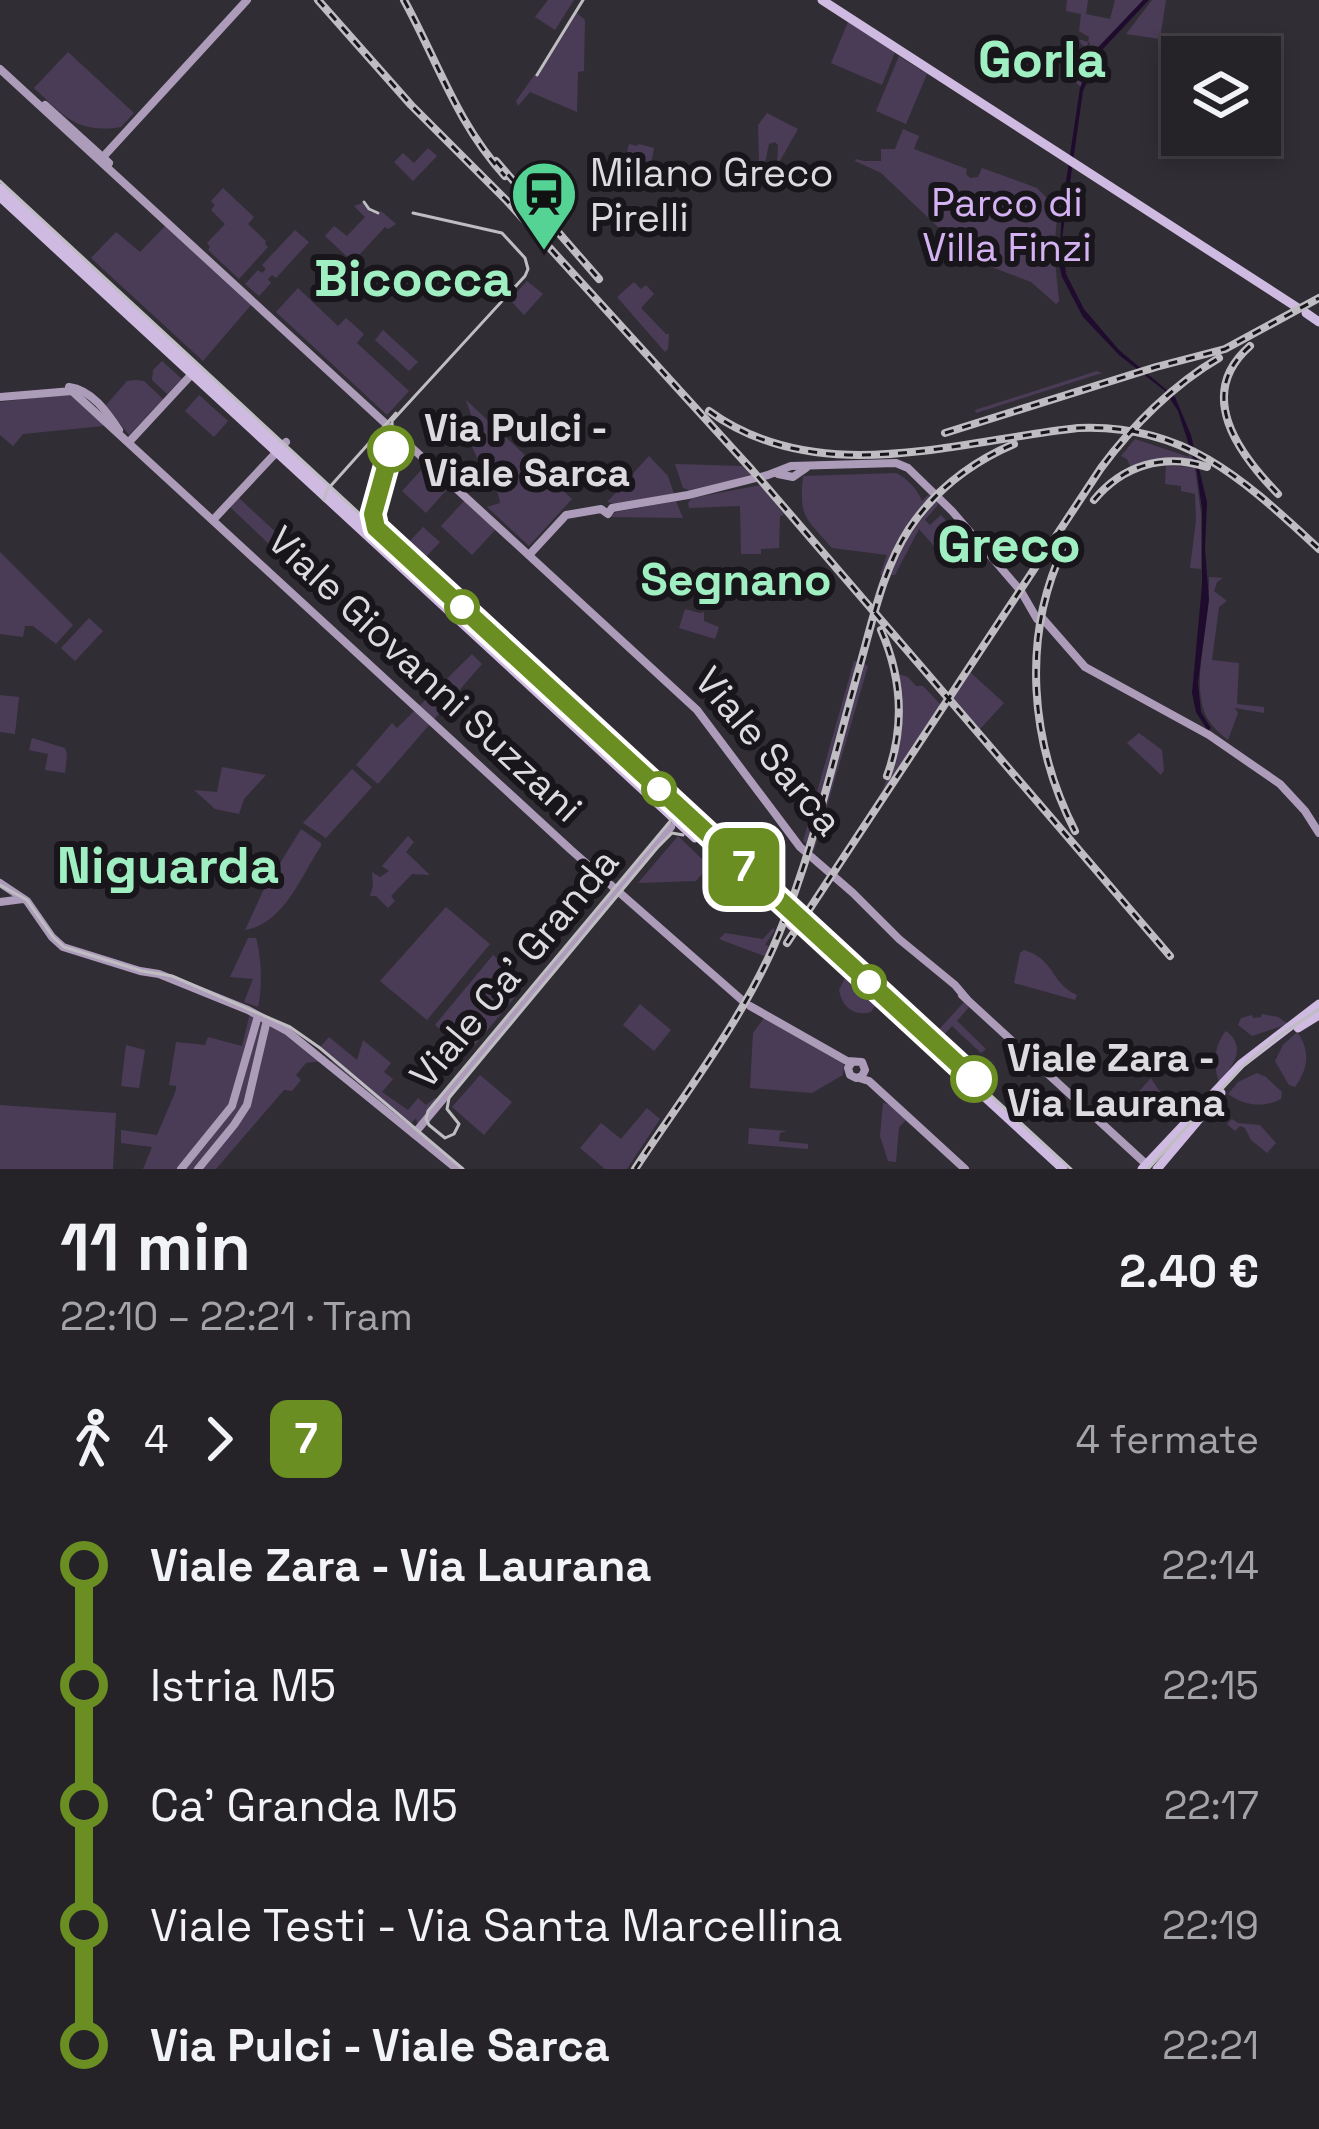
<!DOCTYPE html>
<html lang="it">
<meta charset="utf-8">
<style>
body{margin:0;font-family:"Space Grotesk",sans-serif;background:#2d2a30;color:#f1f3f6;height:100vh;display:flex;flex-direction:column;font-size:45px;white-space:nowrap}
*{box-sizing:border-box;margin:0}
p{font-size:39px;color:#a3a4a8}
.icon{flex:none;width:66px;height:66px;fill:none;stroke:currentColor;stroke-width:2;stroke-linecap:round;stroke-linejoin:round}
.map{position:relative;height:1169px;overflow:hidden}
.sheet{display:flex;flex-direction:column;background:#252228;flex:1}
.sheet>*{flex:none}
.badge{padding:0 24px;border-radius:18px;font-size:42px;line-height:78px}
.fabs{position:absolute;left:1161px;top:36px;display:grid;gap:24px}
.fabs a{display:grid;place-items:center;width:120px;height:120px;border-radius:0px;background:#252228;box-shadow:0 6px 18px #0003,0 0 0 3px #423f45;font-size:60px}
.map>.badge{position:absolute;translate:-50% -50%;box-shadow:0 0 0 6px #fff}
.legs{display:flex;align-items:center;gap:18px;height:132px;padding:0 60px;font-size:39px}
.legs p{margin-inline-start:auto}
.headline{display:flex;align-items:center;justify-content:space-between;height:204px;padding:0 60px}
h1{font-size:66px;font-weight:800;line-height:90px}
ul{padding:0 60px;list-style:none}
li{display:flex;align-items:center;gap:42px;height:120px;font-size:45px}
li i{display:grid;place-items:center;width:18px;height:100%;margin:0 15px;background:currentColor}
li i::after{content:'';width:30px;height:30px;margin:-15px;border:9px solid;border-radius:50%;background:#252228}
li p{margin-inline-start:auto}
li:first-child i{background:linear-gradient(#0000 50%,currentColor 0)}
li:last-child i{background:linear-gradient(currentColor 50%,#0000 0)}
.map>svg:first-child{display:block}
.green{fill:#4a3c56}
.water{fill:#1f0b2d}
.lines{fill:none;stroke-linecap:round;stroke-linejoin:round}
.secondary{stroke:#ac9cba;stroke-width:8}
.primary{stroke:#cfbae1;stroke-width:9}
.tram{stroke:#bfbcc2;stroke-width:3}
.rail-casing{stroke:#bfbcc2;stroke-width:8}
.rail{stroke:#18161a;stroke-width:3;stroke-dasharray:9;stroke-linecap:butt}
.line-1-casing{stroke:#fff;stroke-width:27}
.line-1{stroke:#6b8e23;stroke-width:18}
.stop-1-dot{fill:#fff;stroke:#6b8e23;stroke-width:6}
.labels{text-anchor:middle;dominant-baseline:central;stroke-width:12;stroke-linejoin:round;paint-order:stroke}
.poi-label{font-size:39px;fill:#dedbe0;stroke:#18161a;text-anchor:start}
.park-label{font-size:39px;fill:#d5b2f3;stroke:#18161a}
.stop-label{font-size:39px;font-weight:bold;fill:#dedbe0;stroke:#18161a;text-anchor:start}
.street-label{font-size:39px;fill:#dedbe0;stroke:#18161a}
.quarter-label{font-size:45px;font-weight:bold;fill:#a0efc3;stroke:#18161a}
.district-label{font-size:51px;font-weight:bold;fill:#a0efc3;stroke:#18161a}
</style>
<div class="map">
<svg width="1319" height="1169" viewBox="0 0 1319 1169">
<rect width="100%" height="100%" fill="#312d35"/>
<g class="green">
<path d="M548,0H574L555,30L535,17Z"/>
<path d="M1067,0H1088L1086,14L1110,19L1115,0H1144L1091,54L1081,87L1074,81L1085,62L1080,51L1085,54L1090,43L1088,42L1087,47L1082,45L1078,39L1088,42L1089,37L1079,31L1081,14L1066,11Z"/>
<path d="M1152,0H1166L1160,39L1126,34Z"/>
<path d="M577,13L585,20L584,71L578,72L577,112L530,92L518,106L516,101L535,74L539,75Z"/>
<path d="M848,22L895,52L882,85L831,63Z"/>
<path d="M68,52L134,113L121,127C77,134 64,116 34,88Z"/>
<path d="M899,56L927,74L906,124L876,111Z"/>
<path d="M767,113L798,129L777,166L778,145L775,142L769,144L764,167L759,164L758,125Z"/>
<path d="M903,129L919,136L914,149L967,169L966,174L970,178L978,177L982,168L1037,188L1050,201L1057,218L1054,250L1059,301L1056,304L1031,282L973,260L881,173L855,161L856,159L863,161H881V149H895Z"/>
<path d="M639,144L654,148L647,187L639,185L622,172L629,144L637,146Z"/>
<path d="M428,148L437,156L413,181L394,162L403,153L414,163Z"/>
<path d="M223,188L254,217L248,224L266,241L265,244L268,247L239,279L208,250L210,247L207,243L225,224L211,210L215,205L211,201Z"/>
<path d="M362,203L370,212L378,214L381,211L396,224L388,229L385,227L359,255L357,266L325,236L334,226L347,236L365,217L354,206Z"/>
<path d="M165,226L251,305L203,361L91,258L116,232L140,252Z"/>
<path d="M295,230L309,242L276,278L272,275L268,279L271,283L259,296L245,284L258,270L262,273L266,269L262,265Z"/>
<path d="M527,281L543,294L524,315L510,300Z"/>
<path d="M634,282L641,289L646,285L654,294L641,308L666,334H669L668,349L665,352L617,297Z"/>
<path d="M298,288L338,326L346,318L364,334L357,343L409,391L387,415L276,312Z"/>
<path d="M383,330L418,362L409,371L375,340Z"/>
<path d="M162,361L182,379L167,394L152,380L153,370Z"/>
<path d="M1097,371L1102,373L976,413L975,410Z"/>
<path d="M136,380L144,381L163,399L129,435L106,405L127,381Z"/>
<path d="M72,393L104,424L103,426L23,434L13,446L0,435V402Z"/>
<path d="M199,395L228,421L214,437L185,411Z"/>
<path d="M466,400L572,499L529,546L487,507L500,503C498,482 481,469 473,449C466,432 471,447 473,430C474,421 469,409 466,400Z"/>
<path d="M1135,439L1189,457V454L1194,461L1161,459L1131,468L1127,459L1121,456Z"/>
<path d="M649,456L668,476L674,494L615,504L607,502Z"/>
<path d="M427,464L450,486L426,513L402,491Z"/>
<path d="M675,464L743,466L752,476L689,490L683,488Z"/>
<path d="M1166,465L1195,468L1201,514V569L1190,568L1196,520L1195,494L1181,491V486L1165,484Z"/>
<path d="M896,473C907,478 918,490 922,501L928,495L933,497L904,533L885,575H880L887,555L832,548C805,517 799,518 803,476Z"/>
<path d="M761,485L784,515L780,516L779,548L761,549V554H741L740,506L689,508L688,503L692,498Z"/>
<path d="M239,498L281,537L272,547L230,507Z"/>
<path d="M465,500L496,529L472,555L441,526Z"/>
<path d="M936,500L938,505L925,520L930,525L941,515L957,533L940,553L919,529L895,575H889L909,536Z"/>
<path d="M676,501L683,518L611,517L616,512Z"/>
<path d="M423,527L440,542L421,562L404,547Z"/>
<path d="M0,552L73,625L56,644L33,626H25L23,637L0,634Z"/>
<path d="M1209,577L1223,578L1217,582L1214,591L1227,601L1219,607L1212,660L1239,663L1237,704L1264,707V713L1235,708L1238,713L1228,740C1218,732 1208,723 1204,711C1192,676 1211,616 1209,577Z"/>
<path d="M685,609L700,613L704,612V621L719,627L715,639L679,628Z"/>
<path d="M89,618L103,631L75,661L61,648Z"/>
<path d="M472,654L482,664L378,784L356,765L392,723L397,728Z"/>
<path d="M854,661L859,662L807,844L803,841Z"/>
<path d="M863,663L868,666L814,851L811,848Z"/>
<path d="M970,672L1004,703L980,729L952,699Z"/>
<path d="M898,674L908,677L916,686H923L940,704L938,712L880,799L898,744L901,716Z"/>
<path d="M0,695L19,697L15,734L0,732Z"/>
<path d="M1139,733L1162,750L1164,770L1161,775L1127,743Z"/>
<path d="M32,738L65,748L67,754L65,773L45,770L48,754L29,750Z"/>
<path d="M222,767L266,775L244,799L239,814L215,809L194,790L217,792Z"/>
<path d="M352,769L372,787L326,838L303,823Z"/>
<path d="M301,829L321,843V846C301,876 284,924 245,930L263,891Z"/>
<path d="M408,836L414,842L406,852L430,875L412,874L391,896L395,901L388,908L376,896H370L373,886L372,872L380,877L389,871L382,866Z"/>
<path d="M678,836L709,866L696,881L638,883Z"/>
<path d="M111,854H134L135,867L129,866L127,870H132L131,879L111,882Z"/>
<path d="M446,907L490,944L427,1020L380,981Z"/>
<path d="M773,928L775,930L765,945L772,947L764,956L719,939L725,933L763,939Z"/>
<path d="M248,938H256C261,955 263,986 258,1007L244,1002L253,979L230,977Z"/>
<path d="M1024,950C1056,960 1050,983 1077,995L1075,1000L1014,983L1020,953Z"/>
<path d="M493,955L527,983L469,1052L435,1025Z"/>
<path d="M861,964C878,965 886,973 889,989L883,1001L851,972Z"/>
<path d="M845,978L875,1006L871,1012C854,1017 842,1007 839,990Z"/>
<path d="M964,1002L969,1007L957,1021L986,1049L981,1053L952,1026L939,1040L934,1035Z"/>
<path d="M640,1004L671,1030L654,1051L623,1025Z"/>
<path d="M250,1013L284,1031L322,1061L306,1063L296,1075L301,1080L292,1091L284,1090L216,1169H143L152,1147L121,1143V1130L157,1135L176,1090V1086L169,1085L176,1042L205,1045L208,1037L242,1046Z"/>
<path d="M1262,1014L1278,1017L1288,1024L1252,1036L1238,1025L1241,1018L1252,1015L1253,1018L1261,1017Z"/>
<path d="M764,1018L844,1063L843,1075L812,1093L750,1088L753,1033Z"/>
<path d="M1226,1031C1247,1047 1234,1065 1219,1082C1213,1065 1214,1045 1226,1031Z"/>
<path d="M1297,1032C1311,1051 1308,1069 1295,1087L1289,1085L1275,1061L1283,1045Z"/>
<path d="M329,1037L357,1060L363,1040L391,1063L384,1072L393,1079L382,1092L408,1110L418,1098L426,1105L435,1098L438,1101L418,1126L416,1118L409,1125L332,1062L334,1058L321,1046Z"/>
<path d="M126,1045L145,1050L139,1088L121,1086Z"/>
<path d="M1257,1073L1266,1077L1282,1092L1281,1099C1263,1108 1245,1106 1228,1094L1238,1082Z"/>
<path d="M480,1075L512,1102L484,1135L452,1107Z"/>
<path d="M1151,1078L1168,1105L1160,1113L1133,1098Z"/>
<path d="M883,1103L888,1104L906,1120L899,1127L896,1162L888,1161L880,1136Z"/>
<path d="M0,1105L116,1113L113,1169H0Z"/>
<path d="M647,1108L660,1119L627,1169H605L580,1148L601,1123L621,1139Z"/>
<path d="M1232,1119L1238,1123L1260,1125L1276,1143L1267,1153L1251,1140L1245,1128L1240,1126L1235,1131L1227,1124Z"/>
<path d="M749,1128L787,1131L780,1133L779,1141L808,1144V1149L748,1144Z"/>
</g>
<path class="water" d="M1143,0H1149L1102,50L1083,91L1062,239L1066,274L1084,309L1119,350L1175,397L1191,435L1207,502L1205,549L1209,600L1198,683L1201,712L1211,728L1208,731L1196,712L1192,693L1202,585V509L1196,467L1178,411L1165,391L1119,355L1083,317L1062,277L1059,264L1062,208L1080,88L1092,54Z"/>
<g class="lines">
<g class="secondary">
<path d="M0,69L697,710L800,847L853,893L899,939L955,985L966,998"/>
<path d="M45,105L109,163"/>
<path d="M103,157L247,0"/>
<path d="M69,387C92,390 107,412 119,430"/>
<path d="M0,397L72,391L571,850L743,1001"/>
<path d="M129,442L191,375"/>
<path d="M778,474L793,477L806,468"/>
<path d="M213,520L286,442"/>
<path d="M529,555L566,515L601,509L608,514L612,508L688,495L768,475L791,466L896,463L908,468L952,511L1019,589"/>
<path d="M1022,593L1037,619"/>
<path d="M1043,619L1085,667L1209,735L1280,784L1305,811L1319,833"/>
<path d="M0,883L27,901L52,937L63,947L140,971L159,974L248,1010L287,1031L457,1169"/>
<path d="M0,902L23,899"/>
<path d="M962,995L1146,1164"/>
<path d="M750,1006L847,1061L862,1062L865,1070L862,1076L856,1078L850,1075L848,1068L852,1062"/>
<path d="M859,1078L869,1081L965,1169"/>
<path d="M414,1134L671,827"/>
<path d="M181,1169L232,1106L258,1016"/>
<path d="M198,1169L234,1125L247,1105L267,1020"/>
</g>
<g class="primary">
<path d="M822,0L1298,308"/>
<path d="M0,188L785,913"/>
<path d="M0,197L695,838"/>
<path d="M1306,313L1319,322"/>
<path d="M788,922L792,926"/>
<path d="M802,929L1063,1169"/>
<path d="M1298,1028L1319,1015"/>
<path d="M1142,1169L1241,1064L1319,1004"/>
<path d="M1157,1169L1221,1093"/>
</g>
<g class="tram">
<path d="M537,75L583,0"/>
<path d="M0,181L787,909"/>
<path d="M364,202L369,209L378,213"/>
<path d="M324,500L327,490L396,413"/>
<path d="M376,528L372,516L393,440L392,421L525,276L528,269L525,258L502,233L413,213"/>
<path d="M683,835L672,833L657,848L449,1098L447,1109L459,1124L454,1134L445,1138L429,1125L426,1119L428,1111L672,819L681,815L690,818"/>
<path d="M0,885L27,900L53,937L64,947L142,971L172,976L290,1027L320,1048L463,1169"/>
<path d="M804,924L1071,1169"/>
<path d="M1148,1169L1243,1066L1276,1038L1319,1009"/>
</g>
<g class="rail-casing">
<g id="rail">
<path d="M318,0L411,105L507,201L752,470L1170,956"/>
<path d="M404,0C438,62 456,122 505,176"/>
<path d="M496,161L599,279"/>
<path d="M1250,346C1195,394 1238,453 1278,494"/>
<path d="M709,411C818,490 957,441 1078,428C1186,423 1245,481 1319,549"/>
<path d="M945,433L1156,367L1225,349L1319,298"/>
<path d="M1094,500C1123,465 1164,453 1207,467"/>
<path d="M1064,547C1021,637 1030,743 1075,831"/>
<path d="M881,630C902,678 905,727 887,776"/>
<path d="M787,943L1101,468C1132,426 1174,384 1219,358"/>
<path d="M635,1169C683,1096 745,1017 778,936C814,850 834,755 860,665C873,619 883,569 909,529C935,490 972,462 1014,444"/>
</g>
</g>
<use href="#rail" class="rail"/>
</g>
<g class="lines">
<g class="line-1-casing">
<path id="line-1" d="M391,449L373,514L376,528L974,1079"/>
</g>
<use href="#line-1" class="line-1"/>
</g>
<defs>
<g id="station-pin" transform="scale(3.45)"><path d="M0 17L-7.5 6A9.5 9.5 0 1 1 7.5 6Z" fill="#54d395" stroke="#18161a"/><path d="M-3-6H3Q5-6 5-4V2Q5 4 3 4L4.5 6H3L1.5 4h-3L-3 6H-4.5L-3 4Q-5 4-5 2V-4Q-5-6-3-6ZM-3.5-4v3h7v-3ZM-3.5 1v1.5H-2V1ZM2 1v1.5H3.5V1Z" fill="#111"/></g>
</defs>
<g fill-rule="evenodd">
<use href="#station-pin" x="544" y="194"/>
</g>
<g class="stop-1-dot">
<circle cx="391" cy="449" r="21"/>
<circle cx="462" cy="607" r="15"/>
<circle cx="659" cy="789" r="15"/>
<circle cx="869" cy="982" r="15"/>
<circle cx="974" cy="1079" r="21"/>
</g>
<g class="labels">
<g class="poi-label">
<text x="590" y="172">Milano Greco<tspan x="590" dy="45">Pirelli</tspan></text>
</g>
<g class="park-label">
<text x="1007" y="202">Parco di<tspan x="1007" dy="45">Villa Finzi</tspan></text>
</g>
<g class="stop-label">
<text x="424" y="427">Via Pulci -<tspan x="424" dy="45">Viale Sarca</tspan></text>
<text x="1007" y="1057">Viale Zara -<tspan x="1007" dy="45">Via Laurana</tspan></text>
</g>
<g class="street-label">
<text transform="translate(425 674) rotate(43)">Viale Giovanni Suzzani</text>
<text transform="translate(769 751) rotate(50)">Viale Sarca</text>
<text transform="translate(514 968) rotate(-50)">Viale Ca' Granda</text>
</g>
<g class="quarter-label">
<text x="736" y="579">Segnano</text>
</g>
<g class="district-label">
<text x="1042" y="59">Gorla</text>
<text x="413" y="278">Bicocca</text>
<text x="1009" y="544">Greco</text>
<text x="168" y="865">Niguarda</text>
</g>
</g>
</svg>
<div class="fabs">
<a><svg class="icon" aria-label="layers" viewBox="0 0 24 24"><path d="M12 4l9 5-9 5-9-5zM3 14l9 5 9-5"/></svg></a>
</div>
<b class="badge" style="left:744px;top:867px;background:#6b8e23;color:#fff">7</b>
</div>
<section class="sheet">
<div class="headline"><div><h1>11 min</h1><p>22:10 – 22:21 · Tram</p></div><b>2.40 €</b></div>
<div class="legs"><svg class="icon" aria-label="walk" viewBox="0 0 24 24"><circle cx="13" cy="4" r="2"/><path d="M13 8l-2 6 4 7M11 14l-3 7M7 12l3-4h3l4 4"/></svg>4<svg class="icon" aria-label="forward" viewBox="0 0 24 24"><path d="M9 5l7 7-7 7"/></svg><b class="badge" style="background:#6b8e23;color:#fff">7</b><p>4 fermate</p></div>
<ul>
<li><i style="color:#6b8e23"></i><b>Viale Zara - Via Laurana</b><p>22:14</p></li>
<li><i style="color:#6b8e23"></i><span>Istria M5</span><p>22:15</p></li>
<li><i style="color:#6b8e23"></i><span>Ca' Granda M5</span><p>22:17</p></li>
<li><i style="color:#6b8e23"></i><span>Viale Testi - Via Santa Marcellina</span><p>22:19</p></li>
<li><i style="color:#6b8e23"></i><b>Via Pulci - Viale Sarca</b><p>22:21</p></li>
</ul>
</section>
